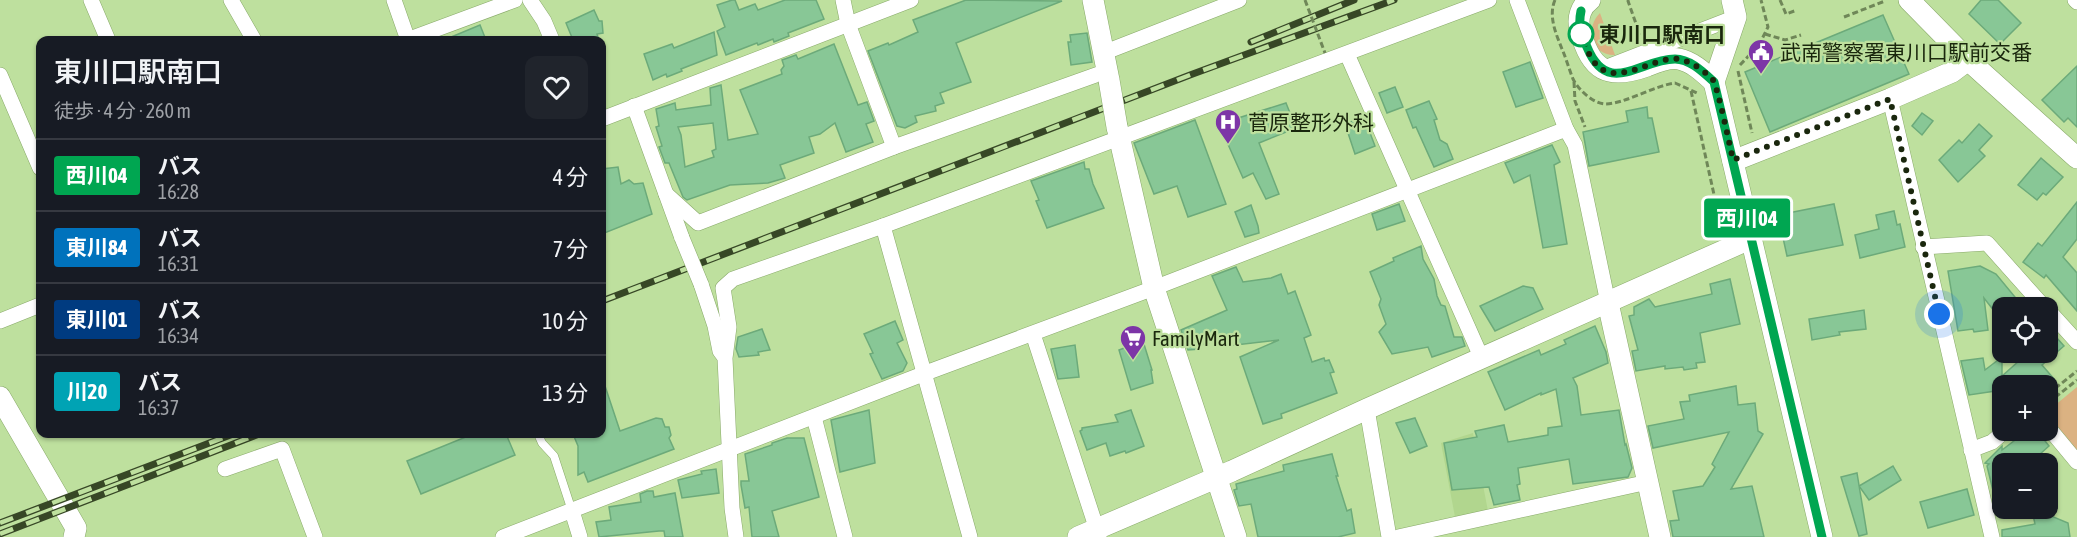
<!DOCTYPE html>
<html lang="ja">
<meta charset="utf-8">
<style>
body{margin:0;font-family:"Asap Condensed","Noto Sans JP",sans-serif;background:#20242c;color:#f1f3f6;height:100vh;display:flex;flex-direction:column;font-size:22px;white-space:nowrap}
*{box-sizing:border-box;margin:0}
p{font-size:20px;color:#9ea1a6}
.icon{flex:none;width:33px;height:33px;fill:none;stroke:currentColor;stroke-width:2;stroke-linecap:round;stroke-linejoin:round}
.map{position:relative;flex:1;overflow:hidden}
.drawer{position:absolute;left:36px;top:36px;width:570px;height:402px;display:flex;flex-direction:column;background:#171b24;border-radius:12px;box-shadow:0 2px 4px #0004}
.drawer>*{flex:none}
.badge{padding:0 12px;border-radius:4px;font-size:21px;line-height:39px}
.buttons{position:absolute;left:1992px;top:297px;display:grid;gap:12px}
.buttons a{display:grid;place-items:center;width:66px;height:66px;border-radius:12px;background:#171b24;box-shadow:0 2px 4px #0004;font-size:30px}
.you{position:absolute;width:30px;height:30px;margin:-15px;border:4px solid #fff;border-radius:50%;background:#1a73e8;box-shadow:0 0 0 9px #1a73e833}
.map>.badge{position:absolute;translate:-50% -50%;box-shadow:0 0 0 3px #fff}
.round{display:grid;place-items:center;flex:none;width:63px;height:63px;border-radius:12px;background:#20242c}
.head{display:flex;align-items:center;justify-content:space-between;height:102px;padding:0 18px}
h1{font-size:28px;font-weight:600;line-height:45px}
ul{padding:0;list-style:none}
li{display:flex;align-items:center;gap:18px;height:72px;padding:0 18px;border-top:2px solid #363941}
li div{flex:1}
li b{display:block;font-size:22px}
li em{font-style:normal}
li .badge{min-width:66px;font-weight:700;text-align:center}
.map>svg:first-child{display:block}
.built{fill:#b1d68e}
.green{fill:#dbb282}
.building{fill:#88c796;stroke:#6caa7a;stroke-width:1.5;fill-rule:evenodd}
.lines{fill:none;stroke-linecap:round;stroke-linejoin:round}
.lane-casing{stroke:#88a969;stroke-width:9}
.street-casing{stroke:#88a969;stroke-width:16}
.secondary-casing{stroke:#88a969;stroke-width:22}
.path{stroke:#6f8758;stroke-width:3;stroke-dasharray:6 3;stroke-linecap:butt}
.lane{stroke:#fff;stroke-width:8}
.street{stroke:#fff;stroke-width:15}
.secondary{stroke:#fff;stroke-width:21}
.rail-casing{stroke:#374726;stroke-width:7}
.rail{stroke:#bee09e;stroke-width:4.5;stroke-dasharray:14;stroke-linecap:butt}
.street-bridge-casing{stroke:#88a969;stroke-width:16;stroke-linecap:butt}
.secondary-bridge-casing{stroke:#88a969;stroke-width:22;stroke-linecap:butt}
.path-bridge{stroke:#6f8758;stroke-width:3;stroke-dasharray:6 3;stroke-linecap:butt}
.street-bridge{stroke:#fff;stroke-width:15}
.secondary-bridge{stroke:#fff;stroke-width:21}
.line-casing{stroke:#fff;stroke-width:14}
.line{stroke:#00a651;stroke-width:9}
.walk{stroke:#1a270d;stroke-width:6;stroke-dasharray:0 10.8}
.stop-dot{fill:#fff;stroke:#00a651;stroke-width:3}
.labels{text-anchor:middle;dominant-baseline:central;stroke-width:4.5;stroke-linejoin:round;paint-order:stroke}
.stop-label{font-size:21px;font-weight:bold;fill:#1a270d;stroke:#bee09e;text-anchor:start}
.poi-label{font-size:21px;fill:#1a270d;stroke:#bee09e;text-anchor:start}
</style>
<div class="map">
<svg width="2077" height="537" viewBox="0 0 2077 537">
<rect width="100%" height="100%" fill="#bee09e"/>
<path class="built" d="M1473,433L1488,511L1455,517L1441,443Z"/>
<g class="green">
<path d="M1600,13L1615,55C1591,56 1585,27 1600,13Z"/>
<path d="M2077,387V453L2048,419V411Z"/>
</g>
<g class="building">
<path d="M732,0H735L739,10L755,4L758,10L785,0H816L824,19L788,33L789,36L774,42L773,39L758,45L757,43L726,55L717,31L725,27L717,5Z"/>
<path d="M966,0L1062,1L956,43L971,82L940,93L944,103L935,106L936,111L915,116L917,122L905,128L897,126L868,51L888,43L889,45L918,32L913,20Z"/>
<path d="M1981,0H1998L2021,23L2000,44L1969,14Z"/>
<path d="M594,10L599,21H602L603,33L597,34L599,40H573L566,23Z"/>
<path d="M1883,15L1909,74L1770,132L1745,72Z"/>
<path d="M480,25L486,40H444Z"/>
<path d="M714,32L717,55L681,69L682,71L667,77L666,74L653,80L644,54L672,44L674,48Z"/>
<path d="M1087,33L1092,62L1071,65L1068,42H1071L1070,35Z"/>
<path d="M834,44L858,105L867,102L874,121L866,124L873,142L846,152L835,123L820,134L809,137L814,153L780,165L785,178L768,183L730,185L687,200L683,197L669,163H665L659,147L662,146L656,127L659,126L656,109L675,103L676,110L711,105L710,88L721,85L728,140L758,134L740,90L782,74L781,70L784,66L782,60L796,55L798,59ZM713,123L716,149L712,151L714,157L685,167L681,135L678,127Z"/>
<path d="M1530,62L1543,98L1516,107L1503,72Z"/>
<path d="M2077,66V127L2068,118L2064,122L2042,100Z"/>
<path d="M1395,87L1403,107L1387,113L1379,93Z"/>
<path d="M1429,101L1437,119L1434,120L1440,140L1447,144L1453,159L1434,167L1416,127L1413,128L1406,110Z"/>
<path d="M1286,103L1296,128L1259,143L1279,194L1266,199L1253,173L1243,178L1219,124Z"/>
<path d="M1647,107L1648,118H1652L1659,152L1589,166L1583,132L1628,122L1626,111Z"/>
<path d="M1922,113L1933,121L1922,135L1912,126Z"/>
<path d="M1364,117L1375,146L1355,154L1345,124Z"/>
<path d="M1195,120L1226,204L1188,217L1177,186L1154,194L1134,143Z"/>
<path d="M1979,124L1992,136L1979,150L1985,156L1958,182L1939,160L1959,140L1962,143Z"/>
<path d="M1552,145L1560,162L1554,165L1567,244L1543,248L1530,175L1514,183L1505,163Z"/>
<path d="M2041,158L2063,177L2046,195L2043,193L2037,200L2018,185Z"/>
<path d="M1084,162L1085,169H1089L1093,184L1104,208L1047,228L1036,201L1039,200L1031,181Z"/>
<path d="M618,167L621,184L629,180L634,184L643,183L652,214L602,234V169Z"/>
<path d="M2077,202V239L2063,257L2077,273V311L2046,275L2044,278L2023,262L2038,243L2042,246Z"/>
<path d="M1399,204L1405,221L1377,230L1372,214Z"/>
<path d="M1834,204L1843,245L1787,256L1778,215Z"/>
<path d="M1251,205L1258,226L1259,233L1245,237L1235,212Z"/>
<path d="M1894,211L1897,225L1900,224L1905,247L1860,258L1855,235L1879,229L1876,215Z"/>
<path d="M1421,246L1423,259L1434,279L1437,296L1441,305L1445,306L1454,337H1462L1465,346L1432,357L1428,347L1392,354L1379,332L1386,324L1379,305L1381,299L1370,272L1394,261L1393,258Z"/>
<path d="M1980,266L1996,274L2024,308H2002V321L1984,298L1988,330L1974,332L1973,329L1958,331L1948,271Z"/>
<path d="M1236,267L1243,282L1271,278L1281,274L1288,294L1295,291L1311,335L1304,338L1312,362L1324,358L1325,361L1329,360L1334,372L1330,373L1337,393L1281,414L1282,418L1263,424L1240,357L1279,340L1227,346L1226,338L1200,345V349L1188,350L1181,330L1227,310L1212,276Z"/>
<path d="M1730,279L1740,324L1700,333L1705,362L1696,363L1697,368L1684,370L1683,367L1665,369V366L1636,371L1632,351L1638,350L1629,316L1634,315V307L1649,299L1655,307L1712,294L1710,284Z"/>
<path d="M1523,286L1533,288L1543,309L1495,331L1480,306Z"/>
<path d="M1864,310L1866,329L1839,332L1840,335L1812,340L1809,319Z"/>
<path d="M895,321L903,340L897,343L907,363L903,371L882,379L870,354L873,353L864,334Z"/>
<path d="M1595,326L1606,352L1608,363L1573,378L1577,386L1581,415L1619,410L1625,445L1626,444L1632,468L1628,477L1573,484L1569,459L1518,468L1520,484L1517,485L1520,500L1494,505L1489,487L1452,490L1444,443L1477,437L1475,431L1504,425L1508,442L1548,435V428L1562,426L1556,389L1541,395V393L1505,410L1488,372L1539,350L1541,355L1566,344L1564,340Z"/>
<path d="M2048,328L2064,346L2042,365L2054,379L2047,386H2002V390L1969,395L1961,361L1983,358L1985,370L2002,357V376L2029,352H2048Z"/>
<path d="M762,329L770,350L758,352L759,355L739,357L736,349L738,337Z"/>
<path d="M1143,341L1152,370H1151L1153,383L1131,390L1119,350Z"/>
<path d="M1075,345L1079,377L1058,379L1051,349Z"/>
<path d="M604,383L620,431L656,418L662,419L665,427H669L671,435L669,438L674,449L588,482L584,472L578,475V446L573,434H602V384Z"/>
<path d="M1736,386L1738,405L1755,403L1758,431L1763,434L1731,489L1752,486L1764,537H1673L1670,521L1679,520L1673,491L1703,486L1715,467L1712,464L1729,432L1653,448L1648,426L1684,419L1680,402L1690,401L1689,395Z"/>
<path d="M869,410L875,463L840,472L831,420Z"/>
<path d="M1131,410L1144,446L1126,453L1125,451L1110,456L1106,443L1087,450L1080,431L1082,430V428L1118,422L1115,415Z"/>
<path d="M1415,418L1427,446L1410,453L1396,423Z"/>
<path d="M2027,431L2038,432L2049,446L2029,464H2002V506L1997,507L1987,466L1989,464L1985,463L2002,446V450Z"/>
<path d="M473,434H506L515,455L421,494L407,461Z"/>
<path d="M787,438H804L819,497L772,511L779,537H752L749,507L745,508L741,485V481H749L745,454L772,445V443Z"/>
<path d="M1332,454L1338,476H1336L1347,511L1351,509L1355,533L1338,537H1258L1251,504L1239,506L1234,490L1237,489L1236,484L1284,471L1283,465Z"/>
<path d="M1893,466L1901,480L1869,500L1859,486Z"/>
<path d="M716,469L719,493L682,498L678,480L702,474L701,471Z"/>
<path d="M1857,473L1867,534L1859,536L1841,477Z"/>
<path d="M1967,489L1974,515L1928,528L1920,502Z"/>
<path d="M647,491H653L654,497L675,493L683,537H665L664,531H659L599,537L596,522L611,520L609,507L641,502L640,494Z"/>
<path d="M2050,513L2051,516L2068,523L2070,537H2002V530L2035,524L2033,515Z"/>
</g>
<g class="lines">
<g class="lane-casing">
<path id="lane" d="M538,434L542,443L554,456L572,511"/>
</g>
<g class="street-casing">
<g id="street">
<path d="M91,0L108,40"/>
<path d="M231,0L254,40"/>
<path d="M394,0L408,40"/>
<path d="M530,0L544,21L552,40"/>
<path d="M843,0L848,24L894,147"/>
<path d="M1517,0L1566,129L1575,145L1608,303"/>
<path d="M2075,0L2077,2"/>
<path d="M407,40L515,0"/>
<path d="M1103,53L1239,0"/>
<path d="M1347,54L1482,359"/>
<path d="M1602,69L1736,17"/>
<path d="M0,75L40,168"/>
<path d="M1890,99L1992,537"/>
<path d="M634,106L682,238"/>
<path d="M602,119L911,0"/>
<path d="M666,194L698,223L894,147L1107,71"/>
<path d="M883,226L970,537"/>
<path d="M1923,247L1987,243L2045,308"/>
<path d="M701,284L715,326L720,351L723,355"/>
<path d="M2048,310L2077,342"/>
<path d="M0,321L40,305"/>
<path d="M1033,334L1099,536"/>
<path d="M1367,409L1389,537"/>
<path d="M814,417L845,537"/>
<path d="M2048,427L2077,462"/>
<path d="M1971,450L1992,442L2006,430"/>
<path d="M225,469L282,449L315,537"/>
<path d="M572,511L580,537"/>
<path d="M503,537L923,374L1154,288L1566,129"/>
<path d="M736,537L732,508L725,358L729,327L723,288L733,279L883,226L1489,0"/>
<path d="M1398,537L1648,482"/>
</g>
</g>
<g class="secondary-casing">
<g id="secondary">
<path d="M1093,0L1109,80"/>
<path d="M1590,0C1581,6 1577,18 1580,29C1590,71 1608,80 1647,66C1657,62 1668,57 1679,59C1693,62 1704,73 1714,82"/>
<path d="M1732,0L1736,17L1714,82L1822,537"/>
<path d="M1909,0L1968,60L2077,158"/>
<path d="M1117,127L1154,288L1236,537"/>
<path d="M1733,161L1890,99L1952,72L1968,60"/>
<path d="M1608,303L1660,537"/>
<path d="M0,397L76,528L74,537"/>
<path d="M1078,537L1232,471L1367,409L1752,238"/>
</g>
</g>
<g class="path">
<path d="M1555,0C1548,16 1556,34 1562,49C1566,58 1569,69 1573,79C1578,89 1592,103 1605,104C1625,104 1653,86 1675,83L1697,93"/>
<path d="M1629,0L1628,1L1640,35"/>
<path d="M1780,0L1786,14L1797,10"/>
<path d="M1844,17L1885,1"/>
<path d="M1765,34L1785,40L1801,35"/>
<path d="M1740,65L1759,45L1768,27L1761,0"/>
<path d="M1738,71L1752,133"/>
<path d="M1574,82L1575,101L1585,127"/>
<path d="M1691,91L1721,226"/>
<path d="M2048,394L2077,371"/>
<path d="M2048,403L2077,380"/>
</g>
<use href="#lane" class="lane"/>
<use href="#street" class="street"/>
<use href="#secondary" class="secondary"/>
<g class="rail-casing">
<g id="rail">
<path d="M1251,42L1354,0"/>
<path d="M602,301L1190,75L1394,0"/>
<path d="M0,523L233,434"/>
<path d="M0,534L259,434"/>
</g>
</g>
<use href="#rail" class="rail"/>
<g class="street-bridge-casing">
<path id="street-bridge" d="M682,238L701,284"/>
</g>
<g class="secondary-bridge-casing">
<path id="secondary-bridge" d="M1109,80L1117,127"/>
</g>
<path class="path-bridge" d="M1305,0L1325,53"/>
<use href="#street-bridge" class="street-bridge"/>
<use href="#secondary-bridge" class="secondary-bridge"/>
</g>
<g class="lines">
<g class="line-casing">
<path id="line" d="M1581,11C1578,25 1581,34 1587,47C1608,98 1640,59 1675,59C1690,59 1703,72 1714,82L1822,537"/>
</g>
<use href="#line" class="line"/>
<path class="walk" d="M1581,34C1585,42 1587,52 1592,59C1613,92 1651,56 1678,59C1689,60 1705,71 1713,80C1718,88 1730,147 1733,160L1890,99L1939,314"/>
</g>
<defs>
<g id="civic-pin" transform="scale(1.35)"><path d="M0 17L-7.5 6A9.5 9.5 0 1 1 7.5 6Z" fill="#7d35a7" stroke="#bee09e"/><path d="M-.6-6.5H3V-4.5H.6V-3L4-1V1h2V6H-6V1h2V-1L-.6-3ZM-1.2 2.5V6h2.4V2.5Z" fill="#fff"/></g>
<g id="hospital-pin" transform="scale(1.35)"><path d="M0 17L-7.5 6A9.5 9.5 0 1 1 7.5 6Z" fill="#7d35a7" stroke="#bee09e"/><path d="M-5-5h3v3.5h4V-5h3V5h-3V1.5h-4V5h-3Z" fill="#fff"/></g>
<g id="supermarket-pin" transform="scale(1.35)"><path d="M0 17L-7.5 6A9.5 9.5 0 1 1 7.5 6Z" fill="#7d35a7" stroke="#bee09e"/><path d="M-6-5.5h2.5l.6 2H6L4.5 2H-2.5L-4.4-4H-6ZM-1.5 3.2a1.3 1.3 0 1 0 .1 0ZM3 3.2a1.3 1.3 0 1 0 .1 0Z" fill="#fff"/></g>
</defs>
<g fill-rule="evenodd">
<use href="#civic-pin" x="1761" y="52"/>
<use href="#hospital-pin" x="1228" y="122"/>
<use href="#supermarket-pin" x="1133" y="338"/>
</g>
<circle class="stop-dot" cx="1581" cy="34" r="12"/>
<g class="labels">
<g class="stop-label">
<text x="1599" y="34">東川口駅南口</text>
</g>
<g class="poi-label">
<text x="1780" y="52">武南警察署東川口駅前交番</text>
<text x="1248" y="122">菅原整形外科</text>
<text x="1152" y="338">FamilyMart</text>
</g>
</g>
</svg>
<div class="buttons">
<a><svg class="icon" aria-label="locate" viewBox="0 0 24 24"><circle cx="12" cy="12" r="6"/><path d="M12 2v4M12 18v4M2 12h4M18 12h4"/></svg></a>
<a>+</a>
<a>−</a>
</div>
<div class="you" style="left:1939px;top:314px"></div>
<b class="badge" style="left:1747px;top:218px;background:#00a651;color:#fff">西川04</b>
<section class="drawer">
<div class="head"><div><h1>東川口駅南口</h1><p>徒歩 · 4 分 · 260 m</p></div><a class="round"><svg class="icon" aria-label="heart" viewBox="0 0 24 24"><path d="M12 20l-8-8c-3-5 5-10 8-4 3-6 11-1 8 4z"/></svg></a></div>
<ul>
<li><span class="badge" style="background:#00a651;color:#fff">西川04</span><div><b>バス</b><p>16:28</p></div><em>4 分</em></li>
<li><span class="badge" style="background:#0072bc;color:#fff">東川84</span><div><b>バス</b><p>16:31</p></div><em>7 分</em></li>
<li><span class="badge" style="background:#003b80;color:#fff">東川01</span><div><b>バス</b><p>16:34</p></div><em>10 分</em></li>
<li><span class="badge" style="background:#00a3b4;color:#fff">川20</span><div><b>バス</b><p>16:37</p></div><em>13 分</em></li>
</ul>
</section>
</div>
